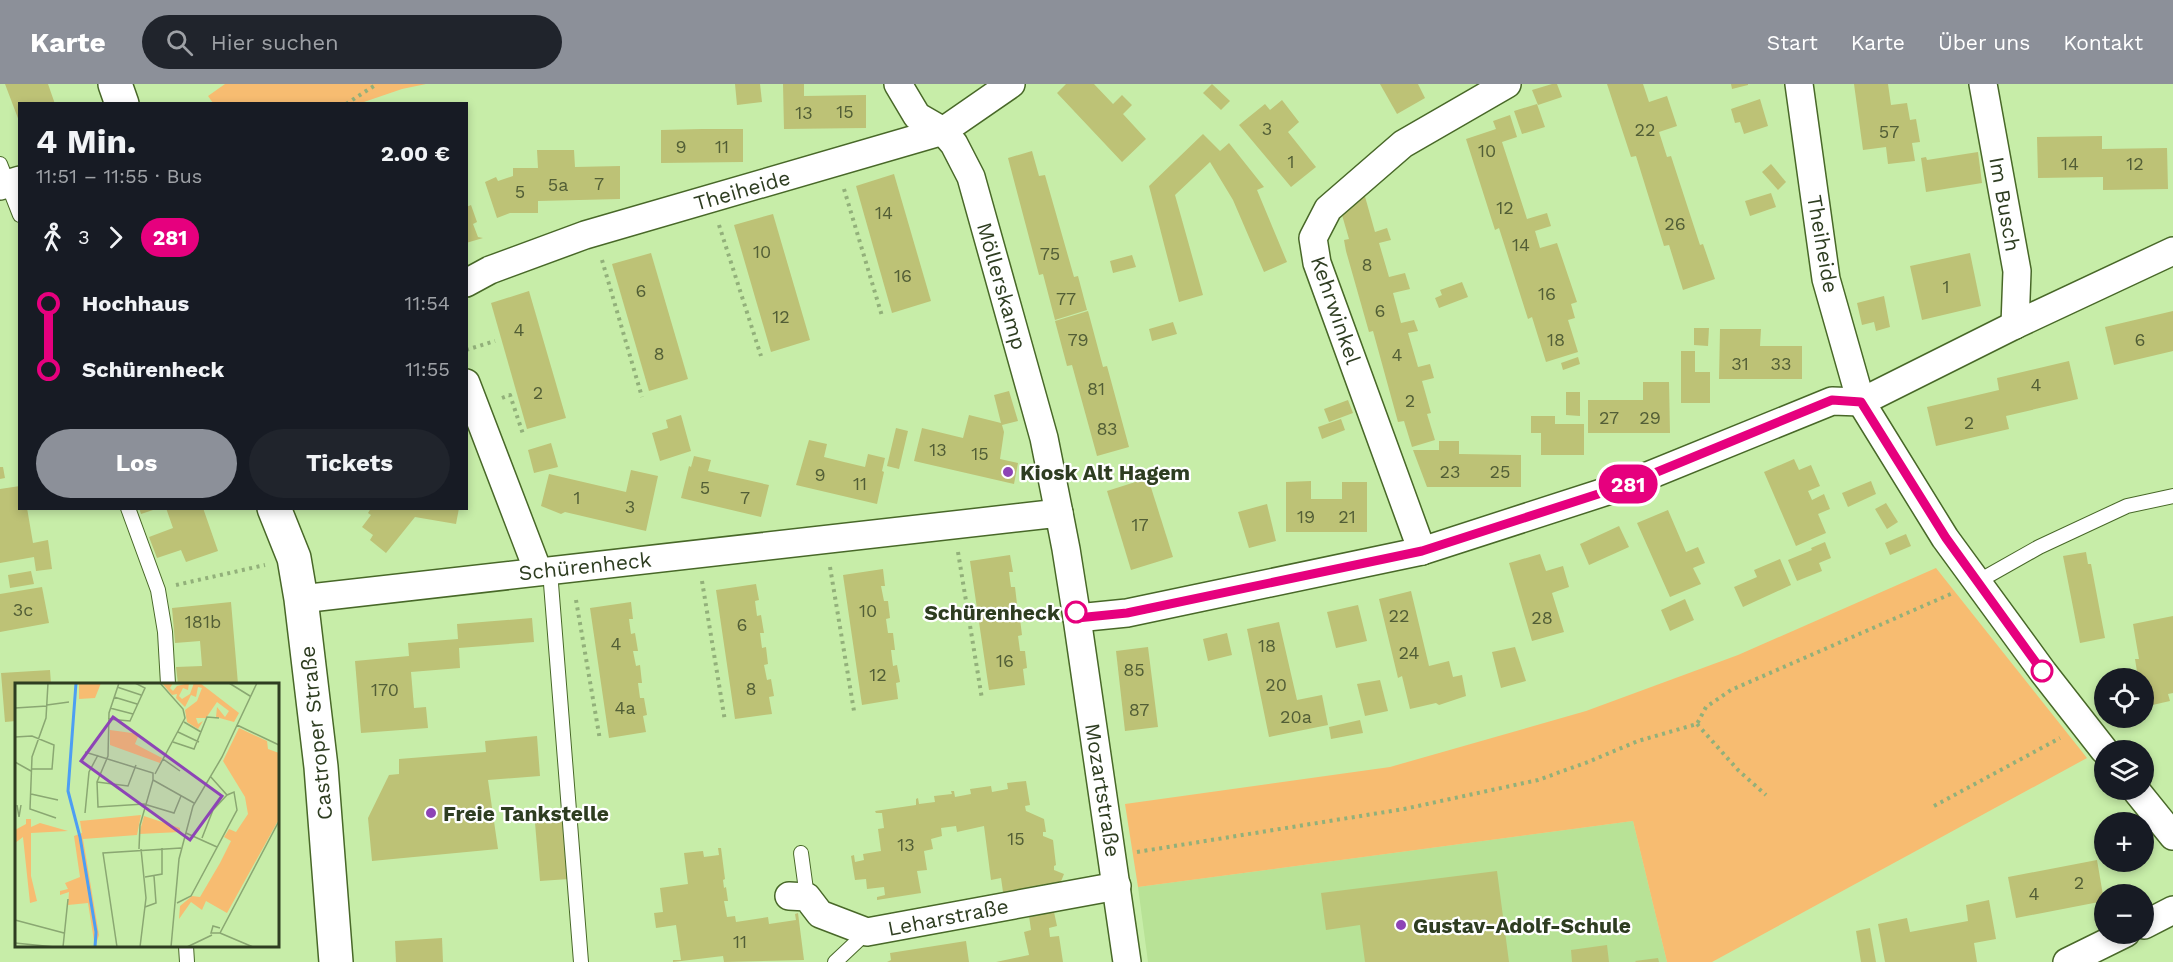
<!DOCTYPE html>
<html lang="de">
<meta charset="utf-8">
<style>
body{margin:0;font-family:"Work Sans",sans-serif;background:#20242c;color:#f1f3f6;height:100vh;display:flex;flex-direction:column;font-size:22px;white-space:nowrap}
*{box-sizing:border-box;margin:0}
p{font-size:20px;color:#9ea1a6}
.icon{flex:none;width:33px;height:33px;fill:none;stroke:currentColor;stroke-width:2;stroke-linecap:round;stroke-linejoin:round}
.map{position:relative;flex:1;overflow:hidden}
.details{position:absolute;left:18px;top:18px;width:450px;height:408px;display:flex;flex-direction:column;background:#171b24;border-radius:0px;box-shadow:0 3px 9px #0003}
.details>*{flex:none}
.badge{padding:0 12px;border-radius:20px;font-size:21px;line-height:39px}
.controls{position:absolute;left:2094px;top:584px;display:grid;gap:12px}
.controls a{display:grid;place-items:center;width:60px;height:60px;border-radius:50%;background:#171b24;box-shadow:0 3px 9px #0003;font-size:30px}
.map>.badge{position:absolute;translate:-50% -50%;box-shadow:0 0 0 3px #fff}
.legs{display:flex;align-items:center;gap:9px;height:66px;padding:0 18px;font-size:20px}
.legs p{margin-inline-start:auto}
.headline{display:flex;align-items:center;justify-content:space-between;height:102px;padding:0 18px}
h1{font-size:33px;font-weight:700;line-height:45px}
.action{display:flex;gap:12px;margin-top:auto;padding:12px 18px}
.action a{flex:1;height:69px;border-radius:36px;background:#8c9099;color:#fff;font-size:24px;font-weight:700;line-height:69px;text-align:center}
.action a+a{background:#20242c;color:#f1f3f6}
ul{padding:0 18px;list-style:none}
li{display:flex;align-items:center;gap:21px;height:66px;font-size:22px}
li i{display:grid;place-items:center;width:9px;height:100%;margin:0 8px;background:currentColor}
li i::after{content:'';width:15px;height:15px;margin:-8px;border:4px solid;border-radius:50%;background:#171b24}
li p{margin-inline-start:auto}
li:first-child i{background:linear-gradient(#0000 50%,currentColor 0)}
li:last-child i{background:linear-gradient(currentColor 50%,#0000 0)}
header{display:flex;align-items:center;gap:36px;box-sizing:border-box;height:84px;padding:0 30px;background:#8c9099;color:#fff}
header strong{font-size:28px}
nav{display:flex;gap:33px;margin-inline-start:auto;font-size:21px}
.search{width:420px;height:54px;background:#20242c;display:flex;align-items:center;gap:15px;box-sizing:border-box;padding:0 21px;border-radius:33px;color:#9ea1a6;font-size:22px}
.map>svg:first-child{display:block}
.built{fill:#b8e296}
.green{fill:#f7bc71}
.building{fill:#bdc276}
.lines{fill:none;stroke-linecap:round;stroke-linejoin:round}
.service-casing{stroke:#486828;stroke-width:16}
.minor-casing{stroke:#486828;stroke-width:30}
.primary-casing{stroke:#486828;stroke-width:36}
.path{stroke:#92b07a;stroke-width:4;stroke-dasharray:3 4.5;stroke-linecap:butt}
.service{stroke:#fff;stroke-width:14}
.minor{stroke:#fff;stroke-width:27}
.primary{stroke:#fff;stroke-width:33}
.line-1-casing{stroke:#fff;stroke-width:14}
.line-1{stroke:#e6007e;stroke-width:9}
.poi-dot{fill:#8d44b6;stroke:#fff;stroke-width:2}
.stop-1-dot{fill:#fff;stroke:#e6007e;stroke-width:3}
.labels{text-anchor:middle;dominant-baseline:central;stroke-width:4.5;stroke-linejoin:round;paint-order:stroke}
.number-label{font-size:18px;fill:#525e36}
.street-label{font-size:21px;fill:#2e3d21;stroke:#fff}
.poi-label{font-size:21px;font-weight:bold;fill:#2e3d21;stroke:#fff;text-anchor:start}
.stop-label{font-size:21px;font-weight:bold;fill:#2e3d21;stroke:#fff;text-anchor:end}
.inset-river{fill:none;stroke:#4d9ef3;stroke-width:3}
.inset-road{fill:none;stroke:#8aa772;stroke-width:1.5}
.view{fill:#8d44b6;fill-opacity:0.15;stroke:#8d44b6;stroke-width:3}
.inset-edge{fill:none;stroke:#2e3d21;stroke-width:3}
</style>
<header>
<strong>Karte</strong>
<div class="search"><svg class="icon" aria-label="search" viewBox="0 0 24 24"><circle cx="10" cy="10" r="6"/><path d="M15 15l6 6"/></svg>Hier suchen</div>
<nav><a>Start</a><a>Karte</a><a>Über uns</a><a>Kontakt</a></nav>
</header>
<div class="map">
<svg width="2173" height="878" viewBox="0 0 2173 878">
<rect width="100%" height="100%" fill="#c7eda8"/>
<path class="built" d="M1633,737L1667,878H1148L1138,803Z"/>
<g class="green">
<path d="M225,0H426L402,5L361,19H213L208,12Z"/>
<path d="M1936,484L2087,674L1712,878H1667L1633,737L1138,803L1125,720L1390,683L1586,627L1738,571Z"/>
</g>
<g class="building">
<path d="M5,0H48L55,20H20L19,37Z"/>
<path d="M735,0H760L762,18L737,21Z"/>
<path d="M783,0H804V12L866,11V44L784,45Z"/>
<path d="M1066,0H1094L1113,20L1122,11L1132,21L1123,30L1146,55L1122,78L1057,9Z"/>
<path d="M1212,0L1230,17L1221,26L1203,9Z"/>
<path d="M1380,0H1418L1425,14L1397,30Z"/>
<path d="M1552,0H1557L1562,13L1538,21L1532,6Z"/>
<path d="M1607,0H1643L1649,18L1667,12L1677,42L1659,48L1667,73L1671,72L1700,161L1703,160L1715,195L1683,206L1669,161L1664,162L1636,72L1631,73Z"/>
<path d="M1731,0H1748V1L1732,5Z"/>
<path d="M1854,0H1888L1891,21L1907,19L1910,36L1916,35L1920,58L1912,59L1915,77L1888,80L1886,63L1863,66Z"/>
<path d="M1760,15L1768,42L1744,50L1740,38L1735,39L1731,25Z"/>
<path d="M1282,16L1299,38L1288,48L1316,83L1291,103L1239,41L1265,20L1270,26Z"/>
<path d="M1537,20L1545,43L1522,50L1514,27Z"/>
<path d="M1510,31L1517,53L1502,58L1527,135L1547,129L1551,142L1535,147L1540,164L1557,159L1577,218L1571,220L1575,234L1568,236L1578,268L1546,278L1532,233L1528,235L1499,144L1495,146L1466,55L1496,45L1493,37Z"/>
<path d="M702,45H743V78L661,79V46Z"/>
<path d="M1203,50L1220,67L1229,59L1264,103L1257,106L1287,178L1264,188L1233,116L1210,78L1175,111L1203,211L1179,218L1149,102Z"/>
<path d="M2102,52V65L2167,64L2168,105L2103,106V93L2038,94L2037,53Z"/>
<path d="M537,66H574L575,83L620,82V115L538,117V129H510L497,134L485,98L496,93L498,97L513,92V84H538Z"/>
<path d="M1032,67L1039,92L1045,91L1074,193L1078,192L1087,226L1055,236L1043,190L1039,191L1008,74Z"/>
<path d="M1978,68L1982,99L1926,108L1921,74L1926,73L1927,76Z"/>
<path d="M1771,80L1786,98L1778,106L1762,88Z"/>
<path d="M894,90L931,217L892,229L856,102Z"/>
<path d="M1364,109L1375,148L1387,144L1391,156L1379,159L1389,193L1405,189L1410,205L1393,209L1401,239L1414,236L1418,247L1408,249L1418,283L1430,280L1434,294L1422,297L1431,329L1427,330L1435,356L1412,363L1404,337L1398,338L1373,247L1369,248L1346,167L1344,156L1349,155L1342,131Z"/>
<path d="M1771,109L1776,123L1750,132L1745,117Z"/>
<path d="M471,121L477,138L473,140L478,153L483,154L466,159V123Z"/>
<path d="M773,130L810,256L771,268L734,141Z"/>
<path d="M651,169L688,295L649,307L612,180Z"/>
<path d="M1970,169L1981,222L1922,236L1910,182Z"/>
<path d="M1132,171L1136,183L1113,189L1110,177Z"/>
<path d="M1462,198L1468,213L1439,224L1435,214L1442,211L1440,206Z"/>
<path d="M529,207L566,334L527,345L491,219Z"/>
<path d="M1884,212L1890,243L1876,247L1874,238L1862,241L1857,219Z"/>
<path d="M1088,227L1103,283L1107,282L1129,363L1097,372L1072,281L1067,282L1055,237Z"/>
<path d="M2173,227V267L2114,281L2105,243Z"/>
<path d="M1173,238L1177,250L1152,257L1149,245Z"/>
<path d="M1694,244H1709L1708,262L1694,261Z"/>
<path d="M1720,245H1761L1760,262H1802V295H1719Z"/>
<path d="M1681,267H1695V288H1710V319H1681Z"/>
<path d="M1578,273L1580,280L1563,286L1561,279Z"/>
<path d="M2069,277L2078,315L2006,332L2009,345L1936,362L1927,323L1999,306L1997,294Z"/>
<path d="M1643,298H1669L1670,349H1588V316H1643Z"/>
<path d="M1009,307L1018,337L1002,341L1004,348L1000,375L1018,379L1014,400L914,377L922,344L963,354L969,331L1001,339L994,311Z"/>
<path d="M1566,308H1580V332L1566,331Z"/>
<path d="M1348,316L1353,329L1329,338L1324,325Z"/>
<path d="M681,331L691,367L660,377L652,349L668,344L666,336Z"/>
<path d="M1531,332H1555V340H1584V371H1541V349H1531Z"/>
<path d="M1341,335L1345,346L1322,355L1318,343Z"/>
<path d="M896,344L908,347L899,385L887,382Z"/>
<path d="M809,356L827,360L824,373L844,378L865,383L868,370L885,374L882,387L884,388L877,420L796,401Z"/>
<path d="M1439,357H1459V370L1521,371V403H1427L1413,366H1439Z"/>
<path d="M551,359L558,383L534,389L528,366Z"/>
<path d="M694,372L711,376L708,387L769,401L761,433L681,414L689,382L691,383Z"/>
<path d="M1794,375L1799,386L1811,381L1820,402L1808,407L1812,416L1824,410L1830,425L1818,430L1826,449L1796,462L1764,388Z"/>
<path d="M0,383H3L5,394L0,395Z"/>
<path d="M631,386L658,392L646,447L565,428L561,430L541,422L549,390L626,408Z"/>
<path d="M1148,394L1173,473L1131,486L1107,407Z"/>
<path d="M1311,397V415H1342V398H1367V448H1286V398Z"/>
<path d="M1871,397L1876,410L1848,423L1842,409Z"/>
<path d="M20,402V424H27L33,459L48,456L52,485L36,487L34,473L0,479V405Z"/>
<path d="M1886,419L1898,438L1887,445L1875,425Z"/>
<path d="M1267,420L1276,457L1249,464L1238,428Z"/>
<path d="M139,424H156V425L141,430Z"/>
<path d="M166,424H203L218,467L186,478L181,466L157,474L149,453L173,444Z"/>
<path d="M371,424H459L456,440L415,433L386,469L370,456L373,451L362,443L371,431L368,429Z"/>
<path d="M1668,426L1686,468L1698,463L1705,479L1693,484L1701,500L1670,513L1637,439Z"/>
<path d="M1619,442L1629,463L1589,481L1580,460Z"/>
<path d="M1906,450L1911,462L1890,471L1885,459Z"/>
<path d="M1825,458L1831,474L1819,479L1822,487L1797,497L1788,476L1812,466L1811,464Z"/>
<path d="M2086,468L2088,480H2091L2105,554L2080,559L2063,472Z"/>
<path d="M1540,470L1546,487L1563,482L1569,503L1552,509L1564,548L1532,557L1509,479Z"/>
<path d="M1010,471L1013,488H1009L1011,503H1015L1017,520L1013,521L1015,535H1020L1022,551L1018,552L1020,567H1025L1027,584L1023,585L1025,601L989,606L970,477Z"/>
<path d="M1780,475L1791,501L1743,523L1734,503L1757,493L1754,486Z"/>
<path d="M883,485L885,502H881L884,517H888L890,534L886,535L888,549H893L895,566H891L893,582L897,581L900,598L896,599L898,615L862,621L843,491Z"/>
<path d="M31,487L34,500L10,504L8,491Z"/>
<path d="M756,500L759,516L755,517L757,532L761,531L764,549H760L762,564L766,563L768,580L764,581L767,596L771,595L774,612L769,613L772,630L735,635L716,506Z"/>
<path d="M42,503L49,539L0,548V510Z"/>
<path d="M1411,507L1429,582L1449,577L1453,593L1462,591L1466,612L1439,621L1436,619L1410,625L1402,592L1398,594L1379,515Z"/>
<path d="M1685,515L1694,536L1670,547L1661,526Z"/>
<path d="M231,518L238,600H178L176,583L202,582L201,569L200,557L175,559L172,524Z"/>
<path d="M631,518L633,535H629L631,550L635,549L638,567H633L636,582L640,581L642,599H638L640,614H644L647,631L643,632L646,648L609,654L590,524Z"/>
<path d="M1358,521L1367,557L1336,564L1327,528Z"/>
<path d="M2173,532V609L2168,610L2170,617L2148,622L2144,594H2138L2135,575H2139L2133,540Z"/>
<path d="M532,534L534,558L459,564L460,584L411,588L414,624L426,623L428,644L361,649L355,577L409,572L408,559L458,555L457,540Z"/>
<path d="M1279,538L1297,616L1322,611L1328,641L1269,653L1247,545Z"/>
<path d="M1227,549L1232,571L1208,577L1203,555Z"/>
<path d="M1148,563L1158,643L1125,647L1116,567Z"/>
<path d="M1515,563L1526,597L1501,604L1492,568Z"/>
<path d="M50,586L51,600H16V637L5,638L1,589Z"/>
<path d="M1380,596L1388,627L1365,632L1357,600Z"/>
<path d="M1360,636L1363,649L1331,655L1329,643Z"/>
<path d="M537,652L540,692L488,696L498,765L372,777L368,734L389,691L399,690V675L486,668L485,657Z"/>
<path d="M1026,697L1030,721L1025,722L1026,727L1044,735L1046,748H1043V752L1053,756L1056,781L1054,782V786L1064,790L1060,800L997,813V810L1003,808L1001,794L991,796L984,742L957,748L956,742L941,744L942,752L931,755L933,765L924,767L927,786L917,787L921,809L877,816V813L885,811L884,803L867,805L866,795L855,796L851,772L854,771L855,778L864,776L863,770L881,767L878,745L884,744L882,729H876L875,727L916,721V715L918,714L919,720L935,718L934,712L952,710L951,707H954L955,713L971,710L970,705L991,702L992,708L1008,705L1007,699Z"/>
<path d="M565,737L569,795L540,797L535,739Z"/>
<path d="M718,764H721L725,795L723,796L724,804L726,803L728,817H724L727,833L735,832L736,838L768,833L769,840L796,836L795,830L798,829L804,876L724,878L723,872L673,878V876H681L676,841L656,844L654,829L663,828L660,804L688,800L684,769L703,767L704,773L719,771Z"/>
<path d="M2097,776L2104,817L2016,834L2008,793Z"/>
<path d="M1497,787L1509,878H1365L1360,841L1326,846L1321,809Z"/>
<path d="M1989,816L1996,855L1974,859L1977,878H1885L1878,840L1907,834L1910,848L1968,837L1966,821Z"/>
<path d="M1054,828L1057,842L1049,844L1050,853L1059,852L1063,878H996L1029,871L1024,848L1031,846L1029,832Z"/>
<path d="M1870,844L1876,878H1861L1856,847Z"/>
<path d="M442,854L443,878H396L395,857Z"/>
<path d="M966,857L969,878H887L891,876L890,869Z"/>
<path d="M1607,861L1609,878H1572L1571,866Z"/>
<path d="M1658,874L1659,878H1636L1635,877Z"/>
</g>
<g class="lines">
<g class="service-casing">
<g id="service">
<path d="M0,80L20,131"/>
<path d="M128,424L158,506L165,548L168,600"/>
<path d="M550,487L581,878"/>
<path d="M1977,498L2039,463L2127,422L2173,412"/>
<path d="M801,769L807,813"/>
<path d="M186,862L187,878"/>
<path d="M835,878L867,848"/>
</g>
</g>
<g class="minor-casing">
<g id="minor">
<path d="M898,0L917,32L943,47L954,60L971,93L1044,354L1059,429"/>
<path d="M1799,0L1826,195L1861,318L1945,454L2043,588L2104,666"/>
<path d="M1983,0L2017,187L2015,241"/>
<path d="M0,102L20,96"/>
<path d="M466,199L490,186L585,151L943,47L1011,0"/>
<path d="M466,299L538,487"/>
<path d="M1422,467L1317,179L1313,154L1328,125L1403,60L1507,0"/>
<path d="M301,515L1059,429L1066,465L1077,534L1127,529L1422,467L1623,402L1832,317L1861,318L2015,241L2173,167"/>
<path d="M1077,534L1127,878"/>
<path d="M2135,705L2173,752"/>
<path d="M789,812L807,813L820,830L867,848L1117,802"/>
<path d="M2144,841L2173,826"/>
<path d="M2067,878L2126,849"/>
</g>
</g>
<g class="primary-casing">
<g id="primary">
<path d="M115,0L122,20"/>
<path d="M274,424L294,474L301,515L321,683L336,878"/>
</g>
</g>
<g class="path">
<path d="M346,20L377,0"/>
<path d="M844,105L882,232"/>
<path d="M719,141L761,272"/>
<path d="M602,176L642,313"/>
<path d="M466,266L495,257"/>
<path d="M502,314L510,311L523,350"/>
<path d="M958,468L982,615"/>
<path d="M830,483L854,627"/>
<path d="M702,497L725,637"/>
<path d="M176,501L265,481"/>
<path d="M576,516L600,656"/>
<path d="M1697,640L1738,686L1766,711"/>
<path d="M1934,722L2060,654"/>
<path d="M1137,768L1404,725L1538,696L1588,678L1638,657L1697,640L1706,623L1731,606L1953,509"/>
</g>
<use href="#service" class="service"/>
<use href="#minor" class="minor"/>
<use href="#primary" class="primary"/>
</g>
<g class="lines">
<g class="line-1-casing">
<path id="line-1" d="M1076,528L1077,534L1127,529L1422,467L1623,402L1832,316L1861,318L1946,454L2042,587"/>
</g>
<use href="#line-1" class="line-1"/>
</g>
<g class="poi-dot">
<circle cx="1008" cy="388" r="6"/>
<circle cx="431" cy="729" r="6"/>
<circle cx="1401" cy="841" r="6"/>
</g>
<g class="stop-1-dot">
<circle cx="1076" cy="528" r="10"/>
<circle cx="2042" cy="587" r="10"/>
</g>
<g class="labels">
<g class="number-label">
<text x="845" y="27">15</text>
<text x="804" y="28">13</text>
<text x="1267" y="44">3</text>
<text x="1645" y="45">22</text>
<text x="1889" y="47">57</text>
<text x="681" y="62">9</text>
<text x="722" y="62">11</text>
<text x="1487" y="66">10</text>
<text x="1291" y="77">1</text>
<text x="2070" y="79">14</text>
<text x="2135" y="79">12</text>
<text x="599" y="99">7</text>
<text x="558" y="100">5a</text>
<text x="520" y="107">5</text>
<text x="1505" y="123">12</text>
<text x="884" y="128">14</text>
<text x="1675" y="139">26</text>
<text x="1521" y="160">14</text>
<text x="762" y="167">10</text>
<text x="1050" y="169">75</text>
<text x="1367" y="180">8</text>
<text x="903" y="191">16</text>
<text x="1946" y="202">1</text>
<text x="641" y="206">6</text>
<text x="1547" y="209">16</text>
<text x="1066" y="214">77</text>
<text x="1380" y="226">6</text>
<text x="781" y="232">12</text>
<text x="519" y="245">4</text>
<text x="1078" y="255">79</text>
<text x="1556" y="255">18</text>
<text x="2140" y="255">6</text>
<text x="659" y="269">8</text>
<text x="1397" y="270">4</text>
<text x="1740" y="279">31</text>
<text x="1781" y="279">33</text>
<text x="2036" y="300">4</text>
<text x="1096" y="304">81</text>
<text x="538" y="308">2</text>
<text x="1410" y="316">2</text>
<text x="1609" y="333">27</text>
<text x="1650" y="333">29</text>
<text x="1969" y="338">2</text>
<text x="1107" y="344">83</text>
<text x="938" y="365">13</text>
<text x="980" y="369">15</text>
<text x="1450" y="387">23</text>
<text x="1500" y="387">25</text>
<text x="820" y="390">9</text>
<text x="860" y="399">11</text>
<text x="705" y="403">5</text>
<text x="577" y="413">1</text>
<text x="745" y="413">7</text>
<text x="630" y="422">3</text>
<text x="1306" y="432">19</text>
<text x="1347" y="432">21</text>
<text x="1140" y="440">17</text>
<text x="23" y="525">3c</text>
<text x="868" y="526">10</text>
<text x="1399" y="531">22</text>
<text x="1542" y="533">28</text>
<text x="203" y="537">181b</text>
<text x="742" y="540">6</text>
<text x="616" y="559">4</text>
<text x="1267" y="561">18</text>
<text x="1409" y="568">24</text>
<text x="1005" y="576">16</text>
<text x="1134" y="585">85</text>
<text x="878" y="590">12</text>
<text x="1276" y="600">20</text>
<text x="751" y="604">8</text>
<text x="385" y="605">170</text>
<text x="625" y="623">4a</text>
<text x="1139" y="625">87</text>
<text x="1296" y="632">20a</text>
<text x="1016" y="754">15</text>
<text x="906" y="760">13</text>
<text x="2079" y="798">2</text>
<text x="2034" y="809">4</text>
<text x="740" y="857">11</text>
</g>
<g class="street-label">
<text transform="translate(742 106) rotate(-16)">Theiheide</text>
<text transform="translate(2005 120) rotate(80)">Im Busch</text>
<text transform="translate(1823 160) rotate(80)">Theiheide</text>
<text transform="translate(1002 202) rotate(74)">Möllerskamp</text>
<text transform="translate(1336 226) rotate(71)">Kehrwinkel</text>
<text transform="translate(585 482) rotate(-6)">Schürenheck</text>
<text transform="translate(316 649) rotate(-96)">Castroper Straße</text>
<text transform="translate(1103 706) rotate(81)">Mozartstraße</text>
<text transform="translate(948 833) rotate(-11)">Leharstraße</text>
</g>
<g class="poi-label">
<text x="1020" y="388">Kiosk Alt Hagem</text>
<text x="443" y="729">Freie Tankstelle</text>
<text x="1413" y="841">Gustav-Adolf-Schule</text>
</g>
<g class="stop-label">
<text x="1060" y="528">Schürenheck</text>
</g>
</g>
<g transform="translate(15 599)">
<rect width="264" height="264" fill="#c7eda8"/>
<path d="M64,0H86L80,15L64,16ZM147,0H158L155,5L158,8L162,3L174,0L173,7L168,5L164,13L167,16L175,11L179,0H185L224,30L219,39L201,34L202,24L210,34L214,28L202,19L191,35H181L183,41L188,38L183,46L172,39L170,27L182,18L187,5L183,4L181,14L176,12L170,24L161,15L162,11L157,12ZM224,45L252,58L253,66L264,70V136L212,230L191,218L187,227L176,219L164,236L165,223L177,213L185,214L205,180L216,158L209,154L214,146L221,149L233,131L230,114L208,78ZM95,47L124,51L120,61L147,75L145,80L95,62ZM126,132L122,152L68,156L84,252L80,264L73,220L53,222L54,209L45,212V208L53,206L50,200L65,194L59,153L67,150L65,138ZM129,133L165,145V149L124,151ZM11,136H16V144L25,140L53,148L16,150V193L22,218L15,220L8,154L0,160V147L11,141Z" fill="#f7bc71"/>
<path class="inset-river" d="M61,0L53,108L65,154L81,249L80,264"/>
<path class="inset-road" d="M33,0L31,35L17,74L15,126L41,135M104,0L94,30L93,73L82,99L83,124L129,121L159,130L166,113M214,0L235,13M102,4L126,12M99,14L122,21M32,22L54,19M0,25L32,23M95,25L118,31M93,36L115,38L130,5L120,0M169,39L186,49M222,42L264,62M163,49L184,59M0,54L17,53L39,62L37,86H16M158,59L179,66L192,34L204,35M70,69L138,90V97L179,120M148,76L165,88M0,79L16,88M140,91L170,35L168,26L145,0M82,99L113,103L121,82M16,111L43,117M2,122L4,134L6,122M70,130L74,89L83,72M171,150L202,164M187,155L198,127L212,112M124,166L125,142L138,97M130,194L147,191V165M162,220L176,213L222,127L219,109L212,112L195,93M130,224L141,220L139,193M0,237L49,250M205,245L198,243L196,250H205L264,138M205,250L238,264M0,260L40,264M48,264L53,216M102,264L88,170L166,165M125,264L131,215L126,166M156,264L164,176L178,123L207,74L242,0M172,264L197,252"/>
<path class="view" d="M98,34L207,113L175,157L66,78Z"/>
<rect width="264" height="264" class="inset-edge"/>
</g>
</svg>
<div class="controls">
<a><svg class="icon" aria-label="locate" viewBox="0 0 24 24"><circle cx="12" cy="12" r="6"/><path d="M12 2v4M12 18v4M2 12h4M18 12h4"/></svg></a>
<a><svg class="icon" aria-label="layers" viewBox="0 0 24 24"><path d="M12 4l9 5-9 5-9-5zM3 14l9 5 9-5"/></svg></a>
<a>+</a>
<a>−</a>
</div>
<b class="badge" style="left:1628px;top:400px;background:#e6007e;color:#fff">281</b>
<section class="details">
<div class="headline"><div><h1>4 Min.</h1><p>11:51 – 11:55 · Bus</p></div><b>2.00 €</b></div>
<div class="legs"><svg class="icon" aria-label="walk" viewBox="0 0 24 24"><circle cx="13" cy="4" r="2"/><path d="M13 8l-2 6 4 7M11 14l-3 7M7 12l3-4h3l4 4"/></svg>3<svg class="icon" aria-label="forward" viewBox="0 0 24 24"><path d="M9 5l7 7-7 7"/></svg><b class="badge" style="background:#e6007e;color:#fff">281</b></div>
<ul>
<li><i style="color:#e6007e"></i><b>Hochhaus</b><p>11:54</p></li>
<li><i style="color:#e6007e"></i><b>Schürenheck</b><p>11:55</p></li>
</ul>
<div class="action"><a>Los</a><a>Tickets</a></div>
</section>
</div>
